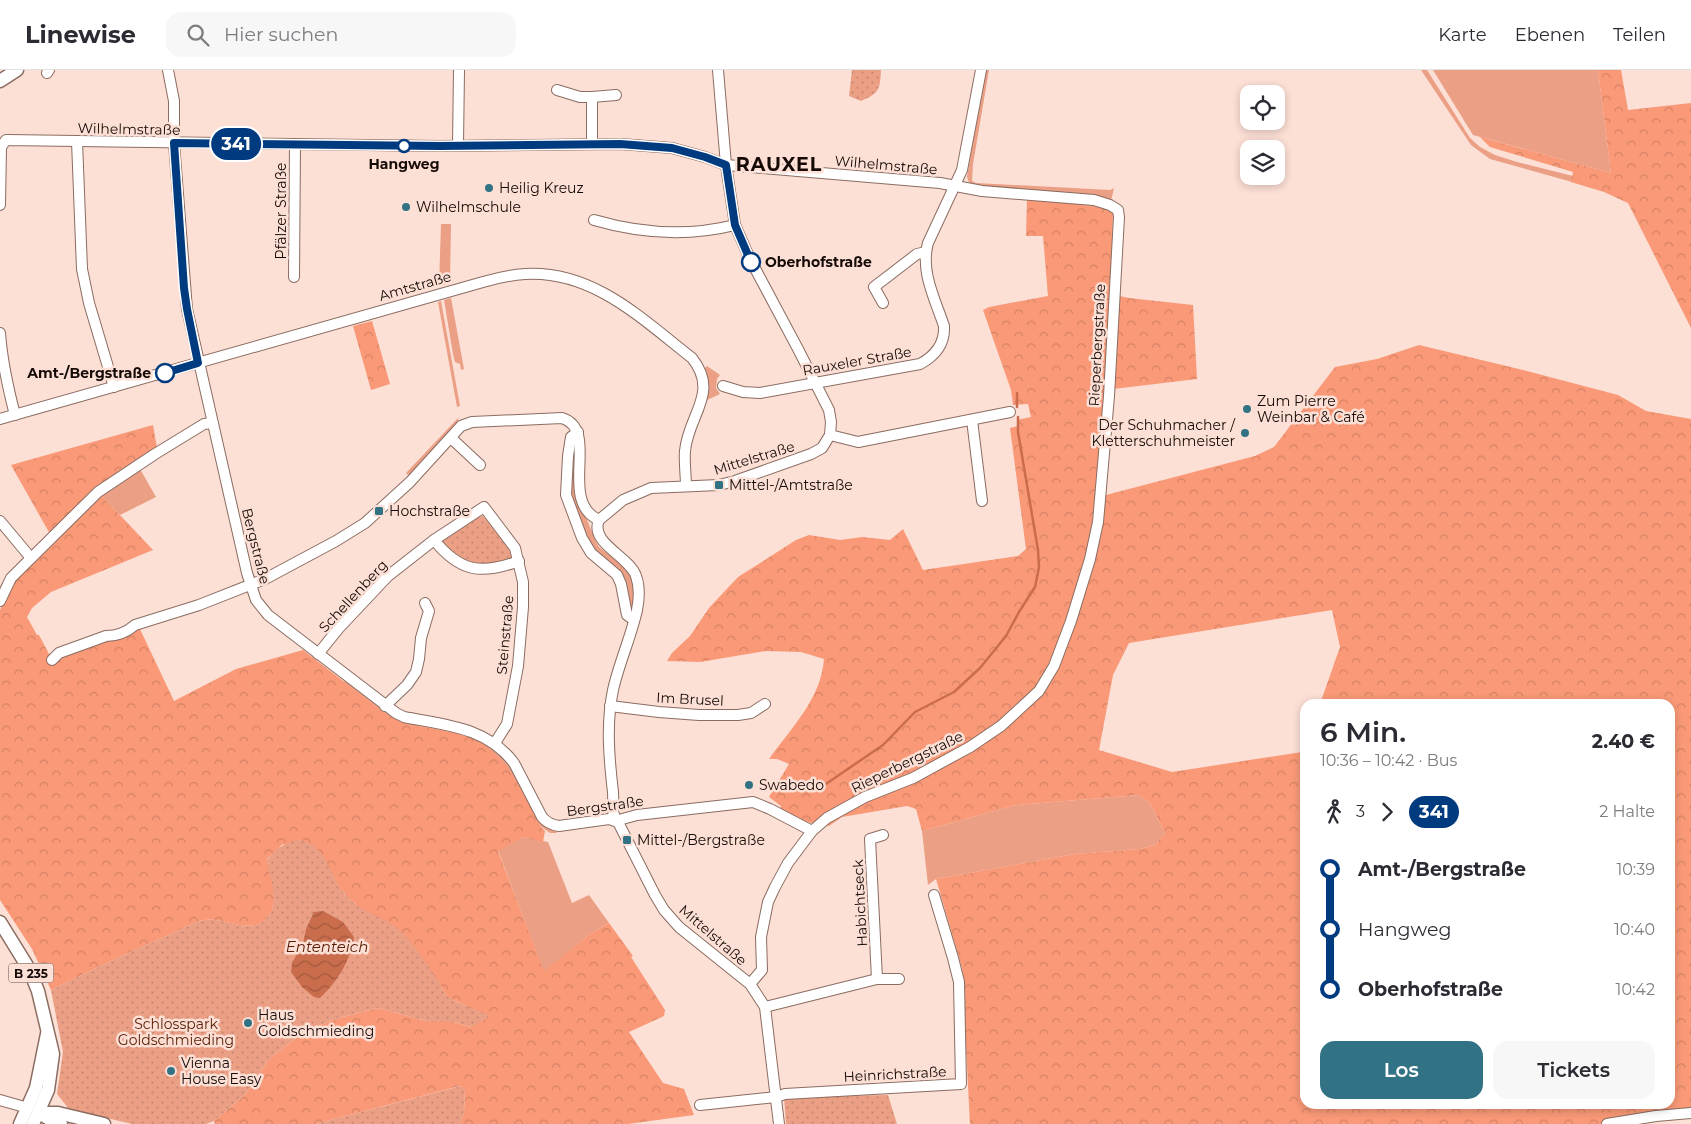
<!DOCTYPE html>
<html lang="de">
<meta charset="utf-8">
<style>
body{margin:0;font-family:Montserrat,sans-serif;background:#f7f7f7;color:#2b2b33;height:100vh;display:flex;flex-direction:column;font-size:19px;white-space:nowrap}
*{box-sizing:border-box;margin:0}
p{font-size:16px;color:#7c7c81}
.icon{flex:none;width:28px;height:28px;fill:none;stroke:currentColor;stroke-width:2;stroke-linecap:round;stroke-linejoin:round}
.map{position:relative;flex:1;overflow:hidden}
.panel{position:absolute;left:1300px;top:629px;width:375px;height:410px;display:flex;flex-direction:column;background:#fff;border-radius:15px;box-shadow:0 2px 8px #0003}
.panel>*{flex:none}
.badge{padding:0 10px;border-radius:16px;font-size:18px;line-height:32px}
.tools{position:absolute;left:1240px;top:15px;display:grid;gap:10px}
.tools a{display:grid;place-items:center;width:45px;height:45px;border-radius:10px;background:#fff;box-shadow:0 2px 8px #0003;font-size:25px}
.map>.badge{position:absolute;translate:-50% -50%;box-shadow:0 0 0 2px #fff}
.legs{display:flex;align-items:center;gap:8px;height:55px;padding:0 20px;font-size:16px}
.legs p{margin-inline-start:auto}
.head{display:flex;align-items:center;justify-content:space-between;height:85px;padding:0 20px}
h1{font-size:28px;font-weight:600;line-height:38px}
.primary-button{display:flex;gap:10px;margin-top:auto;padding:10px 20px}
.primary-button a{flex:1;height:58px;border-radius:15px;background:#317285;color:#fff;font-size:20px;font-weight:600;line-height:58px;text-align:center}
.primary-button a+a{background:#f7f7f7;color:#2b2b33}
ul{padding:0 20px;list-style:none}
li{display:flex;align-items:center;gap:18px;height:60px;font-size:19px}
li i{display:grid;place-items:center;width:8px;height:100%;margin:0 6px;background:currentColor}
li i::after{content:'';width:12px;height:12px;margin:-6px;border:4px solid;border-radius:50%;background:#fff}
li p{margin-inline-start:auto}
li:first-child i{background:linear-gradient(#0000 50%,currentColor 0)}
li:last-child i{background:linear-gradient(currentColor 50%,#0000 0)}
header{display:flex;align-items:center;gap:30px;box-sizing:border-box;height:70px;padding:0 25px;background:#fff;border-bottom:1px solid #e1e1e2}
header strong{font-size:24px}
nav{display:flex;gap:28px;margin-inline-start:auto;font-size:18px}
.search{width:350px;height:45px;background:#f7f7f7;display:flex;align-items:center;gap:12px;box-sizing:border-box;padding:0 18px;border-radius:15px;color:#7c7c81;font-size:19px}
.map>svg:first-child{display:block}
.grass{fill:#eb9f85}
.forest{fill:url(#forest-crowns);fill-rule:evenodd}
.park{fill:url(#park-dots)}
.water{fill:url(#water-waves)}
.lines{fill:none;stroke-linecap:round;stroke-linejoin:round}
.stream{stroke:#c96d4c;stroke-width:2.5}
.minor-casing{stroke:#8b6c61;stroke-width:12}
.major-casing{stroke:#8b6c61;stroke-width:15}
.minor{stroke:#fff;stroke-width:10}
.major{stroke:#fff;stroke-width:12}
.line-1-casing{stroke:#fff;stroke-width:11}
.line-1{stroke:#003b80;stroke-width:8}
.stop-1-dot{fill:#fff;stroke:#003b80;stroke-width:2.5}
.poi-dot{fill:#317285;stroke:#fcdfd5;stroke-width:2}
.labels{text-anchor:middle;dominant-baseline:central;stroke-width:5;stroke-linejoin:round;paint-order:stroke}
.shield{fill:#fcdfd5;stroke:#5a4a44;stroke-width:1}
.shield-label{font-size:12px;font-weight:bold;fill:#150a06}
.street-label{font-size:14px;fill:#150a06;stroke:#fcdfd5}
.stop-label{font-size:14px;font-weight:bold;fill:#150a06;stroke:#fcdfd5}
.poi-label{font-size:14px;fill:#150a06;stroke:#fcdfd5;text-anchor:start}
.park-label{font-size:14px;fill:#5d220a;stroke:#fcdfd5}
.water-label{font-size:15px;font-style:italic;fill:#571c04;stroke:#fcdfd5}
.district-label{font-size:19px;font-weight:bold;letter-spacing:1px;fill:#150a06;stroke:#fcdfd5}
</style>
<header>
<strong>Linewise</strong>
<div class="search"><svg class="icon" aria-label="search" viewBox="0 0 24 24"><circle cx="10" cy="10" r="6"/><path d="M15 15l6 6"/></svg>Hier suchen</div>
<nav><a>Karte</a><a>Ebenen</a><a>Teilen</a></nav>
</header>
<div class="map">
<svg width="1691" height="1054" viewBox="0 0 1691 1054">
<defs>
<pattern id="forest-crowns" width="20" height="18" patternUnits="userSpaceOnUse" patternTransform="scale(1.25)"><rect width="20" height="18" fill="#f99977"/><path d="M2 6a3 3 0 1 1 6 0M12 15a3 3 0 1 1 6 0" fill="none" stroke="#d58265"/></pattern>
<pattern id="park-dots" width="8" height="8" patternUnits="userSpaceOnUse" patternTransform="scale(1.25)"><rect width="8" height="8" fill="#eb9f85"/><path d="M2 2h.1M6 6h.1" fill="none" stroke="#c98871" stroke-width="1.8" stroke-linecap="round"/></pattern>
<pattern id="water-waves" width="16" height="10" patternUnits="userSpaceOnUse" patternTransform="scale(1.25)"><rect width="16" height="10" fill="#c96d4c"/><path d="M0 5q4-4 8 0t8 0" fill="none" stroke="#a2583d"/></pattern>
</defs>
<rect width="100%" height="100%" fill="#fcdfd5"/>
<g class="grass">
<path d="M985,0H989L973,94L972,111L976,113L1110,120L1114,118L1111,131L970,115L967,107Z"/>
<path d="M1421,0H1427L1470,68L1480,77L1495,85L1517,92L1573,106L1572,112L1490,89L1471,75Z"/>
<path d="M1433,0H1598L1611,103L1473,65Z"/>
<path d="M441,154H451L450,213L439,216Z"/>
<path d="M451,228L464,299L461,300L460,294L455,292L453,284L444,230Z"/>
<path d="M441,231L460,336L457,337L438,232Z"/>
<path d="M707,296L720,305L717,309L716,318L720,324L707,330L709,316L704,299Z"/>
<path d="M459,347L457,353L409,406L406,403Z"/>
<path d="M574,367L584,442L596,472L599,477L621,494L624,493C638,515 636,520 631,544L623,511L591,478L569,423Z"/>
<path d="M140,399L156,427L120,445L101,425Z"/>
<path d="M345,610L395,648L461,662L480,669L506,690L557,763H550L540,756L452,662L419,658L396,650L386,644L344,612Z"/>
<path d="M1139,725L1150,733L1165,763L1155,775L1140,779L1075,784L936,809L928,815L922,761L1016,735Z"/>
<path d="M524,767L548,772L572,833L589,825L609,853L590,864L544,902L498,780Z"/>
</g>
<g class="forest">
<path d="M1598,0H1621L1628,40L1691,33V258L1628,133L1604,122L1571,112L1573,102L1490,77L1480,67L1611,103Z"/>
<path d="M1027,128L1101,137L1113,143L1110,224L1129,228L1193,235L1197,309L1105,320L1099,424L1106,425L1255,386L1274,377L1335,297L1377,289L1419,275L1523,300L1618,325L1646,341L1691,349V1043L1607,1054H970L962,898L936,809L1075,784L1140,779L1155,775L1165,763L1150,733L1139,725L1016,735L922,761L916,739L907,736L842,747L829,756L819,751L811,753L805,751L780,739L781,736L769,727L789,694L777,689H769C791,658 821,629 824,589L801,582L766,581L700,592L667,591L672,583L690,566L709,538L738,507L796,470L809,465L840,470L862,467L890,470L903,459L923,500L1018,486L1026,479L1010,358L1018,356L1017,350L1031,347L1028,334L1013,335L1011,320L983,240L989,237L1048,226L1043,166H1026ZM1332,540L1340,577L1320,634H1670V1034H1305V675L1302,682L1172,702L1099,680L1113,605L1129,573Z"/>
<path d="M372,251L390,314L371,320L353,256Z"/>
<path d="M153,355L157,378L50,464L11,395Z"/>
<path d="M101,425L153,480L51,522L32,538L27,547L37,565H39L49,584L52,583L57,587L131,563L139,557L174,631L236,599L303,580L386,644C410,658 426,657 452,662C504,673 518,715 540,756L545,761L543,772L524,767L498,781L544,901L590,864L609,853L633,886L631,887L665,940L664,946L629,962L663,1013L684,1019L694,1045L628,1054H460L464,1042L465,1020L460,1016L315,1054H215L214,1051L246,1024L269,989L304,962L335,949L378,938L430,952H453L471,957L466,936L447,927L439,913L395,857L360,838L348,828L338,816L330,799L283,774L267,789C271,809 282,836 264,851C249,864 220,846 204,850C193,852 180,860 169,865C129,882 90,901 51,920L32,879L0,830V540L14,510Z"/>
</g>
<g class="park">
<path d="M852,0H881C880,20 879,23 861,31L849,26Z"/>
<path d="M483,446L506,474L512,486L510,490L491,497L462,491L440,472L478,447Z"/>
<path d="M299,770C328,774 330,810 348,828C362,842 382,846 397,858C414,873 426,893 439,912C441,916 443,921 446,925C451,931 482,942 491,946L471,957L453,952H430L378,938L335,949L304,962L269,989L246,1024L214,1051L206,1054H132L69,1039L57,1024L63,982L51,920C90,901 129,882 169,865C180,860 193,852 204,850C222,846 252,866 267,848C281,832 269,808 267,790C276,779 284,772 299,770Z"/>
<path d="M461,1016L465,1019L464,1042L460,1054H315Z"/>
<path d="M888,1025L897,1054H786L784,1027Z"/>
</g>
<path class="water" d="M323,841L343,852L354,867C351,890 337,912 320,928L314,927L302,917L291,902L292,893L303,873L306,859L314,842Z"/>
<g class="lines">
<g class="stream">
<path d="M1017,323V337"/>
<path d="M820,718L883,675L915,642L954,622L980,598L1006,566L1019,542L1035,517L1039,497L1038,480L1018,362V347"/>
</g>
<g class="minor-casing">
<g id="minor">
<path d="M168,0L174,31V73L187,239L247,503L256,530L268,545L396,643L404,647C445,655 487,657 514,693L542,747C547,753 552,755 559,756L609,749L615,751L637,745L753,732L770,739L812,761"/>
<path d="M718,0L726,95L735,155L750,189L798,279L829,340L831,352L830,365L822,378L811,384L735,411L719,415L651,418L623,430L599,450C589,473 629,486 636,506C640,517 639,530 637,540C631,567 619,593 613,620C606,654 609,688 613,722C614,733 610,745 619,754L655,825L664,840L679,857L750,914L765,937L779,1054"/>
<path d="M47,3L49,0"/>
<path d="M557,20L580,27H592V74"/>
<path d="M592,27L616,25"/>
<path d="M77,71L82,199L89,233L114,317"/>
<path d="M458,75L459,0"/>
<path d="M1,77L6,70L440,76L620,74L672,78L705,87L726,95L940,113L982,121L1094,130L1110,135L1118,140L1119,147L1109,326L1098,452L1090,489L1071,551L1054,596L1039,621L1001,656L970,677L913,708L865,727L827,748L812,761L788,793L775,817L768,832L761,867L762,900L750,914"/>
<path d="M0,135L1,77"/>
<path d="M594,150C642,164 687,167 735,155"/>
<path d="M294,207L295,74"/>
<path d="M883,233L874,217L917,184L926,182"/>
<path d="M0,263C2,291 8,318 15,345"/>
<path d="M723,316L743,322L760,323L920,294C935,286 945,274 944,256C935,229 920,201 928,173L962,100L981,0"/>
<path d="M0,349L483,212C497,208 510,205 525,204C593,200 642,249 692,288C720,323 688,345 685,381C684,392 686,405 686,416"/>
<path d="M972,350L982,431"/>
<path d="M578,362L571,367L568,386L566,425L582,468L591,483L617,505L621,514L627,545L634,550"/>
<path d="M830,365L858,372L1010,342"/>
<path d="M451,368L480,395"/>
<path d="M0,451L31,488"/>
<path d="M434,470C460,502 481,505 519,491"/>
<path d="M0,531L11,508L98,422L155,384L204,354L212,353"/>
<path d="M318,584L339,558L388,506L434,470L484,437L515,478L523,512V537L518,596L507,654L495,673"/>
<path d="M52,590L59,583L106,566C117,566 127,562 135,555L199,535L265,509L336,471L365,453L410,412L461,356L472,352L562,348C601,360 557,431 599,450"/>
<path d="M385,636L407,615L416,602L419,589L421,568L429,541L425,533"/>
<path d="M610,636L659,642L699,645H738L751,643L765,634"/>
<path d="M877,909L870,769L883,765"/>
<path d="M765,937L877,909H899"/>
<path d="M0,1030L28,1038"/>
<path d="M700,1035L776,1027L785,1024L961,1014L959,912L953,888L934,825"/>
<path d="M1607,1054L1656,1046L1691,1043"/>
</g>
</g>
<g class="major-casing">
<g id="major">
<path d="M0,11L17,0"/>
<path d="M0,852L29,899L38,921L53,984L48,1020L33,1054"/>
<path d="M39,1043H58L104,1054"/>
<path d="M39,1043L56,1053L61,1054"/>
<path d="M20,1054L36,1018L47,964"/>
</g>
</g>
<use href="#minor" class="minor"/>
<use href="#major" class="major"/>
</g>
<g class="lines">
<g class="line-1-casing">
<path id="line-1" d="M165,303L198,293L187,239L184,218L174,73L440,76L620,74L672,78L705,87L726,95L735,155L751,192"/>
</g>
<use href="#line-1" class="line-1"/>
</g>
<g class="stop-1-dot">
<circle cx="404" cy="76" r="6"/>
<circle cx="751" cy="192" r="9"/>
<circle cx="165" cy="303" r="9"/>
</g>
<g class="poi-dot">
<circle cx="489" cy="118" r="5"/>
<circle cx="406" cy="137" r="5"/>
<circle cx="1247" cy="339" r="5"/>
<circle cx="1245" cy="363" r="5"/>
<rect x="714" y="410" width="10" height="10" rx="2.5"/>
<rect x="374" y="436" width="10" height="10" rx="2.5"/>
<circle cx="749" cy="715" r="5"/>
<rect x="622" y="765" width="10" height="10" rx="2.5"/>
<circle cx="248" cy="953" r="5"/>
<circle cx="171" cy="1001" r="5"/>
</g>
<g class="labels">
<rect class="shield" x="8.5" y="893.5" width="45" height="19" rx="4"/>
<g class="shield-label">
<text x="31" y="903">B 235</text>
</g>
<g class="street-label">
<text transform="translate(129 59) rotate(1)">Wilhelmstraße</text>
<text transform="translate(886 95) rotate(5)">Wilhelmstraße</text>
<text transform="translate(281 141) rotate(-90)">Pfälzer Straße</text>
<text transform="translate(415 216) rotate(-16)">Amtstraße</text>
<text transform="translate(1097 275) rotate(-87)">Rieperbergstraße</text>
<text transform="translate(857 291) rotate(-10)">Rauxeler Straße</text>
<text transform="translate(754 388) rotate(-17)">Mittelstraße</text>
<text transform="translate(256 476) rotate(76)">Bergstraße</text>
<text transform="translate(353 526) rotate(-47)">Schellenberg</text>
<text transform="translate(505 565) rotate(-85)">Steinstraße</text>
<text transform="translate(690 629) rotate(3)">Im Brusel</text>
<text transform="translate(907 692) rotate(-26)">Rieperbergstraße</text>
<text transform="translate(605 736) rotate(-8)">Bergstraße</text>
<text transform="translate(860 833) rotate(-93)">Habichtseck</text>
<text transform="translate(713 865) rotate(41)">Mittelstraße</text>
<text transform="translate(895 1004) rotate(-3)">Heinrichstraße</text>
</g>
<g class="stop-label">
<text x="404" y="94">Hangweg</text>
<text x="765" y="192" text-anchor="start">Oberhofstraße</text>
<text x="151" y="303" text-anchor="end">Amt-/Bergstraße</text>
</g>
<g class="poi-label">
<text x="499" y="118">Heilig Kreuz</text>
<text x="416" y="137">Wilhelmschule</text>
<text x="1257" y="331">Zum Pierre<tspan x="1257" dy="16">Weinbar &amp; Café</tspan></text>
<text x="1235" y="355" text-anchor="end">Der Schuhmacher /<tspan x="1235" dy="16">Kletterschuhmeister</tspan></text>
<text x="729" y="415">Mittel-/Amtstraße</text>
<text x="389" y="441">Hochstraße</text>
<text x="759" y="715">Swabedo</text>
<text x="637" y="770">Mittel-/Bergstraße</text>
<text x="258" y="945">Haus<tspan x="258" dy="16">Goldschmieding</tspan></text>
<text x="181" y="993">Vienna<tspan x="181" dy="16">House Easy</tspan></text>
</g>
<g class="park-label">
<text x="176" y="954">Schlosspark<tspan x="176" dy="16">Goldschmieding</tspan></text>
</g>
<g class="water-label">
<text x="327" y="876">Ententeich</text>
</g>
<g class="district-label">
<text x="779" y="94">RAUXEL</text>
</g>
</g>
</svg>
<div class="tools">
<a><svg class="icon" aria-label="locate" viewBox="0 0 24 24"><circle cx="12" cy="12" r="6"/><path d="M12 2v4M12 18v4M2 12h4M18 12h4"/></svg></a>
<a><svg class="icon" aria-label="layers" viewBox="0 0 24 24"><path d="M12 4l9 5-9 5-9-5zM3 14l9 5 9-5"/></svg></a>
</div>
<b class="badge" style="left:236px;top:74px;background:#003b80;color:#fff">341</b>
<section class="panel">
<div class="head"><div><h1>6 Min.</h1><p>10:36 – 10:42 · Bus</p></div><b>2.40 €</b></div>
<div class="legs"><svg class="icon" aria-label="walk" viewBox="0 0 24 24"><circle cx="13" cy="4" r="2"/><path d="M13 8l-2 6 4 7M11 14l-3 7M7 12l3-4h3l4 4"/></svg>3<svg class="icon" aria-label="forward" viewBox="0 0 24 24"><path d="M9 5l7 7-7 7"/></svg><b class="badge" style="background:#003b80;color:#fff">341</b><p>2 Halte</p></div>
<ul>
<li><i style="color:#003b80"></i><b>Amt-/Bergstraße</b><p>10:39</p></li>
<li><i style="color:#003b80"></i><span>Hangweg</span><p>10:40</p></li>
<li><i style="color:#003b80"></i><b>Oberhofstraße</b><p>10:42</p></li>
</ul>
<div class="primary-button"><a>Los</a><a>Tickets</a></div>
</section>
</div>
